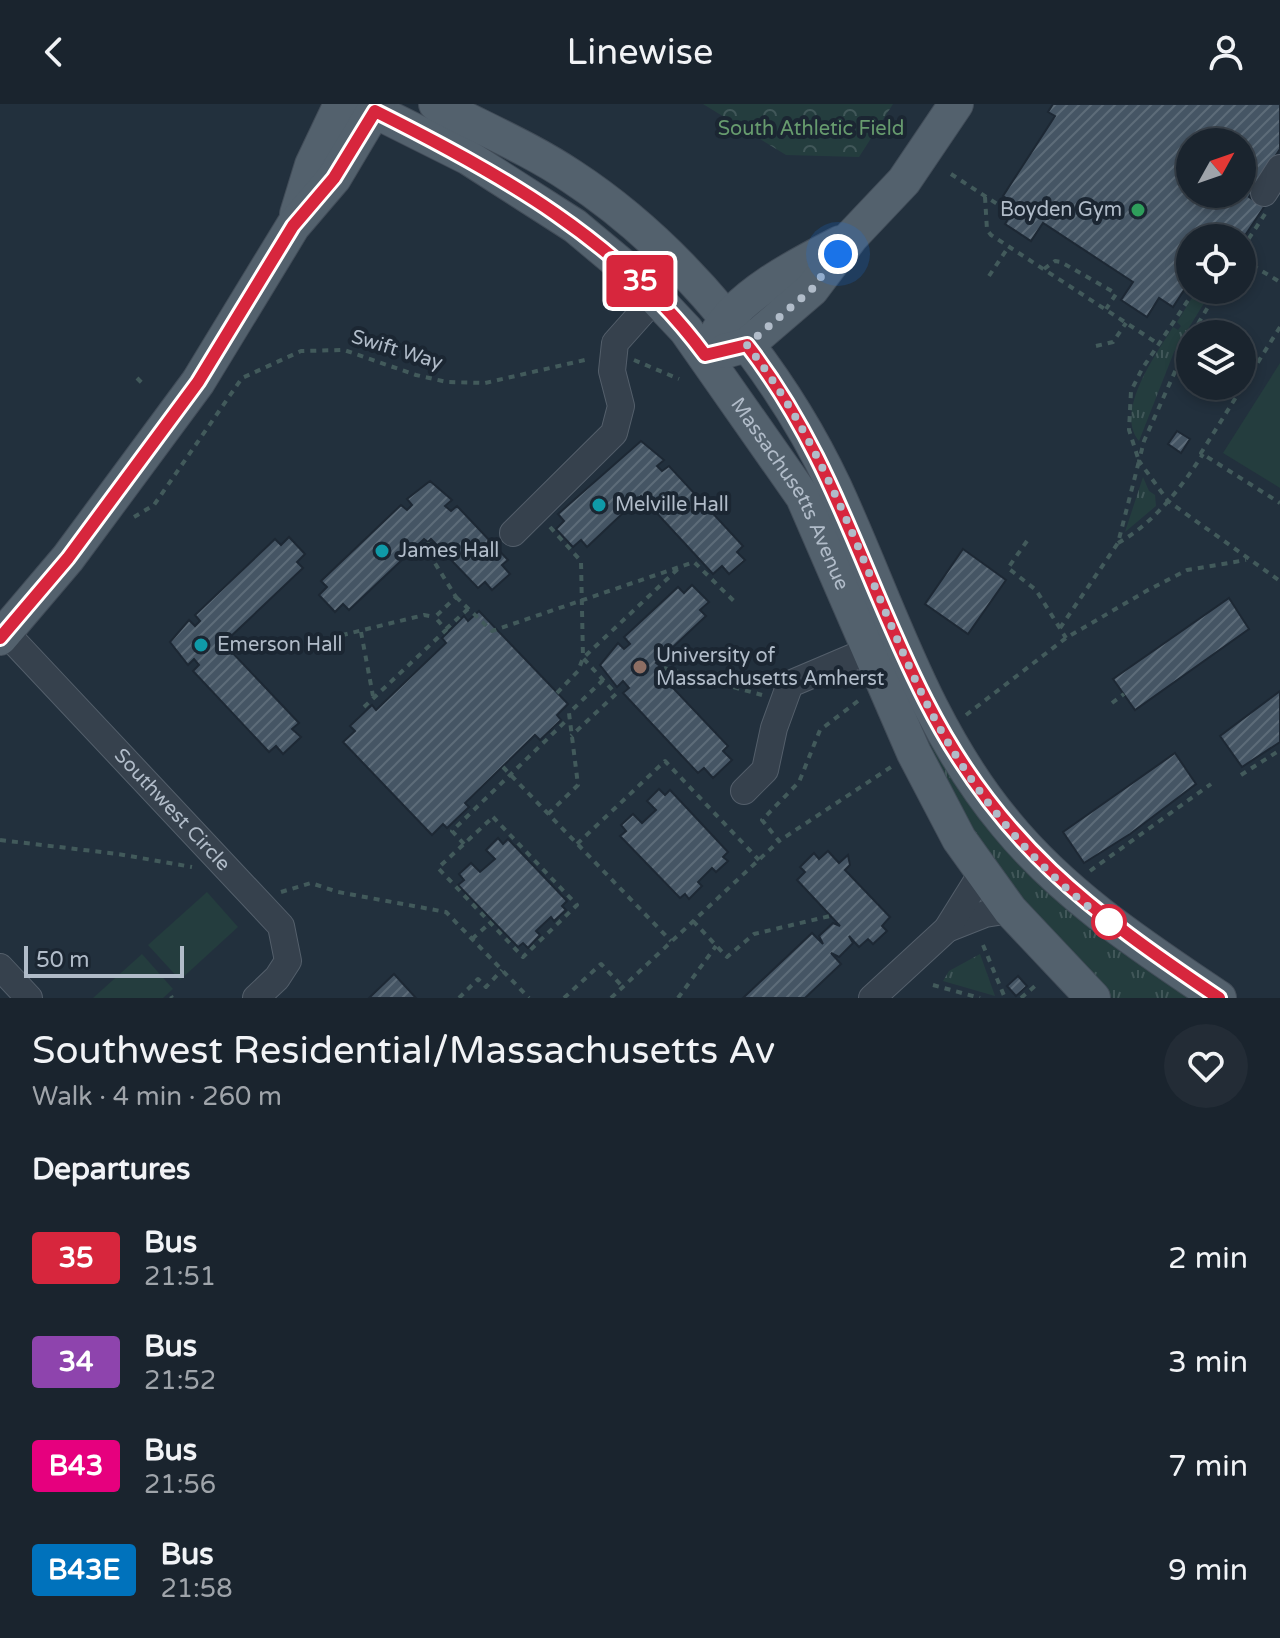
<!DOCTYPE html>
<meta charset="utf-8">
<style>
body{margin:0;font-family:"Varela Round",sans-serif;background:#232c36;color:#f1f3f6;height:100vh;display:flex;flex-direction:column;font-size:30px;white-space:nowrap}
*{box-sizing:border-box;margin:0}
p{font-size:26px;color:#9fa4aa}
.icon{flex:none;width:44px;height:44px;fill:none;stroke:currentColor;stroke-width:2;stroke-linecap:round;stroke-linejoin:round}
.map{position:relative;height:894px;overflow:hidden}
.drawer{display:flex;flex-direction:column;background:#1a242e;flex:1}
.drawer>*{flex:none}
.badge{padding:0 16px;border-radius:6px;font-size:28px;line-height:52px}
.needle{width:52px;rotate:50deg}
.tools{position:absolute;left:1176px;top:24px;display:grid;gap:16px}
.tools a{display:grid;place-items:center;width:80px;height:80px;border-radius:50%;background:#1a242e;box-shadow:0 4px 12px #0003,0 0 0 2px #38414a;font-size:40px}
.scale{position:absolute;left:24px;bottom:20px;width:160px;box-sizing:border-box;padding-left:8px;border:4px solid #b1bcc9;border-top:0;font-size:22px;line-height:28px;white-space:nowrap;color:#b1bcc9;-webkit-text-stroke:6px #1b2632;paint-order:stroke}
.you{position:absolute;width:40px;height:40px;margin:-20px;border:6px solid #fff;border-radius:50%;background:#1a73e8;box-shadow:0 0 0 12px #1a73e833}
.map>.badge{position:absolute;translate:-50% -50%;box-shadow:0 0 0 4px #fff}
h2{padding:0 32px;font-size:30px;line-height:72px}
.round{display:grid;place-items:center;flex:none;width:84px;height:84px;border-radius:42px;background:#232c36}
.head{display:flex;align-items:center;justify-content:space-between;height:136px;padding:0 32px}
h1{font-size:38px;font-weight:600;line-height:60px}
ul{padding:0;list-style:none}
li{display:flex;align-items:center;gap:24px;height:104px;padding:0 32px}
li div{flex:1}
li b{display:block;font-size:30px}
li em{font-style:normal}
li .badge{min-width:88px;font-weight:700;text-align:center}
header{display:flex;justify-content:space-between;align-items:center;height:104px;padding:0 32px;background:#1a242e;font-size:36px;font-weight:600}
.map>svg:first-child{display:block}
.grass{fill:url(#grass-tufts)}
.park{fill:url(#park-crowns)}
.pitch{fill:#243d3e}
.building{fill:url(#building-hatch);stroke:#1d2834;stroke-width:2;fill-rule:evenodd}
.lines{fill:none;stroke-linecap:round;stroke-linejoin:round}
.minor-casing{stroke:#545f6b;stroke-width:28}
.major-casing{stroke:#424d59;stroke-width:36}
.path{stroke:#425a5b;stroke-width:4;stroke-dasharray:6 6;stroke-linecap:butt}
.minor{stroke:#36414d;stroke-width:26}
.major{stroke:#53616d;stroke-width:34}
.line-casing{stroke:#fff;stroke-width:18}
.line{stroke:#d7263d;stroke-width:12}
.walk{stroke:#b1bcc9;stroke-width:8;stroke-dasharray:0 14.4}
.leisure-dot{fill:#2e9e5b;stroke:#1b2632;stroke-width:3}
.culture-dot{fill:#0f9aa8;stroke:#1b2632;stroke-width:3}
.education-dot{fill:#8d6e63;stroke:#1b2632;stroke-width:3}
.stop-dot{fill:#fff;stroke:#d7263d;stroke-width:4}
.labels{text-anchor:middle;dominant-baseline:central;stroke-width:8;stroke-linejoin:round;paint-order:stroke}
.park-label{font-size:20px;fill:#679b6e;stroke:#1b2632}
.poi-label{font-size:20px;fill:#b1bcc9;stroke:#1b2632;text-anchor:start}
.street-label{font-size:20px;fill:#b1bcc9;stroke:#1b2632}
</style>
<header><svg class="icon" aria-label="back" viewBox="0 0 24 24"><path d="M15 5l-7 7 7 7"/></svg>Linewise<svg class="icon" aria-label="person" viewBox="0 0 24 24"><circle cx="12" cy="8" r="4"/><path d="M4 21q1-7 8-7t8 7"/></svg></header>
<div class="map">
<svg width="1280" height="894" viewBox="0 0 1280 894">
<defs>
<pattern id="grass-tufts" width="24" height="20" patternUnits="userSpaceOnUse" patternTransform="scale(2)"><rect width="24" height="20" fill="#243d3e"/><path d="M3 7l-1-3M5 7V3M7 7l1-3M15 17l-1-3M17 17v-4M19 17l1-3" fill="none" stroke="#415759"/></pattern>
<pattern id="park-crowns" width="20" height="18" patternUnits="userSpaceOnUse" patternTransform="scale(2)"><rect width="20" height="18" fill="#243d3e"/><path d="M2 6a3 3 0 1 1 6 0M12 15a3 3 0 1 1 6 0" fill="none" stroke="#415759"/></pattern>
<pattern id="building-hatch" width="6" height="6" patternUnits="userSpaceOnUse" patternTransform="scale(2)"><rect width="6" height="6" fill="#455564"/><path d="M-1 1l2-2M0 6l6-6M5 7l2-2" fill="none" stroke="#5d6c79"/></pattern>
</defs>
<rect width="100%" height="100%" fill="#22303d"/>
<g class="grass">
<path d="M1197,186H1212L1174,248L1139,337C1114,307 1157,249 1173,223L1178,226L1181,222L1177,218Z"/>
<path d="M1143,373L1149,387L1155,391L1156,402L1125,428Z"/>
<path d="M922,623L1199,894H1112C1040,827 981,749 938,660C933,649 921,633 922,623Z"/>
<path d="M980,850L995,892L943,877L949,867Z"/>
</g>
<path class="park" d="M703,0H893L859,53L786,51Z"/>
<g class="pitch">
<path d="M1280,259V384L1223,349Z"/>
<path d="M207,788L238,823L180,876L148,841Z"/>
<path d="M142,850L173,885L163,894H93Z"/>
</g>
<g class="building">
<path d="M1053,0H1280V45L1249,93L1264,103L1244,133L1226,121L1218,134H1190V177L1173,203L1159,194L1147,213L1121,196L1133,178L1043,119L1031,137L1005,120L1017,101L1003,92L1055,12L1048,8ZM1190,38H1242V90H1190Z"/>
<path d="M1177,327L1190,335L1181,349L1168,340Z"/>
<path d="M641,337L664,356L657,362L662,367L669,362L743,442L737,448L745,456L729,470L722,462L713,470L641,392L587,443L581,436L573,443L556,425L564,417L558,410Z"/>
<path d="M430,377L452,396L445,402L451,407L457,402L508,456L502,461L510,470L492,486L485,478L478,484L431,435L428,438L424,435L349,506L343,500L335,508L319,491L327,483L321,477L401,401L407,406L412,401L407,395Z"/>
<path d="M289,433L305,450L297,458L303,464L227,536L231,539L227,543L299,619L292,625L301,633L283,650L276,642L269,648L193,567L199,561L194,555L188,561L170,538L189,516L195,522L200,517L195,511L275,435L281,441Z"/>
<path d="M963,445L1006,476L968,530L925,500Z"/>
<path d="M692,481L709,498L700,506L706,512L656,559L660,562L656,566L728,642L723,647L732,656L713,674L704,664L698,669L623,589L629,584L623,577L617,583L600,561L618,539L624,545L630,540L624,533L678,483L684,489Z"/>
<path d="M1229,494L1249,525L1135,606L1113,575Z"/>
<path d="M479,507L568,600L557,611L561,616L540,636L535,631L465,699L469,703L447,724L443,720L432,731L343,638L355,627L350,622L372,601L376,606L446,539L442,534L464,512L468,517Z"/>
<path d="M1280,587V638L1242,663L1220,632Z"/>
<path d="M1175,649L1196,680L1130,730L1084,759L1063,728Z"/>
<path d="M659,685L665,691L670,686L728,748L723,753L728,757L716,768L712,764L698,778L702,782L689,795L685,790L680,794L620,732L626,727L621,721L633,710L642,719L656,706L647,697Z"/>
<path d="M498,734L503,740L508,735L567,797L562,802L566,806L554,817L551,813L536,827L540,831L528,844L523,839L518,843L458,781L464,776L459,770L471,759L480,768L495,755L486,746Z"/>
<path d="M828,747L839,759L848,751L850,761L845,766L890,813L882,822L887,827L873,840L868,835L859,843L849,832L853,839L839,853L831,849L841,860L805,894H743L812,829L823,840L819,832L833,819L840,822L797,776L805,768L800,763L814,749L819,755Z"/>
<path d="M394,870L416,894H369Z"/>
<path d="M1018,872L1027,882L1016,892L1007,882Z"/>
</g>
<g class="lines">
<g class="minor-casing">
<g id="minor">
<path d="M1264,89L1280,64"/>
<path d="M513,429L614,329L621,302L612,267L615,239L656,193"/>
<path id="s1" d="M5,528L281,822L288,857L277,874L256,894"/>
<path d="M744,687L765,666L774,624L790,580L870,546"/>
<path d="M947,825L985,810L1010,806"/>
<path d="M0,863L29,894"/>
<path d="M872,894L947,825L982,769"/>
</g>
</g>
<g class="major-casing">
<g id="major">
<path id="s2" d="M361,0L469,54L575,122L636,173L686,226L803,393L914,649L959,735L1010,806L1093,894"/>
<path d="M436,0C481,24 529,44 571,72C680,143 779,265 834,382C888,498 923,621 1006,720C1065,792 1142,842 1219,894"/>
<path d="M297,110L312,61L341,0"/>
<path d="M715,233C736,192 799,160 840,139"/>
<path d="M725,247L747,241L812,185L851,133L904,77L956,0"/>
<path d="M0,534L68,454L198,278L293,122L334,74L378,0"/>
</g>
</g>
<g class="path">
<path d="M951,70L1011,109"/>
<path d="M985,93L987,126L991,131L1157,239"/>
<path d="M1242,145L1265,110"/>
<path d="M1242,155L1280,178"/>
<path d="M1044,165L1055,157L1061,158L1110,186L1116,190L1106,205"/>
<path d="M989,172L1009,142"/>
<path d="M1280,223L1201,349L1280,399"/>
<path d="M1192,230L1218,186"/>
<path d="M1190,234L1144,337L1139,357L1168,397L1280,477"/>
<path d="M1096,242L1113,238L1126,219"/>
<path d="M634,256L679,275"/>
<path d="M137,274L144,281"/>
<path d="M134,413L154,401L242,274L301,247L344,246L416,271L447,278L485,279L589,255"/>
<path d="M550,423L581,457L583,554L616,590L571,632"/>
<path d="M1027,437L1008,464L1036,486L1066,534"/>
<path d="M1118,439C1154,419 1181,384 1203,350"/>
<path d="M456,493L492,527L694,458L737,500"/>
<path d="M1060,524L1118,439L1139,357L1129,326L1131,287L1142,265L1195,186"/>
<path d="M446,525L468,505"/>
<path d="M361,528L373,592"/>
<path d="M235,540L302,541L424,511L435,513"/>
<path d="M664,564L762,591"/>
<path d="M557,589L578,567L583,554L681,462"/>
<path d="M858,597L820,626L799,678L762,716L779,737L891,663"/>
<path d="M1112,599L1124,590"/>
<path d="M364,603L446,526L435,513L456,493L428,448V438"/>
<path d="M966,611L1066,534L1148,486L1187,466L1246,456"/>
<path d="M503,663L671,837"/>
<path d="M1241,671L1280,646"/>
<path d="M548,710L578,681L569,609L603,576"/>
<path d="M493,713L577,801L523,853L438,764Z"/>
<path d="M0,736L118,750L192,763"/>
<path d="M464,740L452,727L569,614"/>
<path d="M577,740L665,657L759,756"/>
<path d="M1090,767L1211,680"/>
<path d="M281,788L311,779L338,788L446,808L529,894"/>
<path d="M693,817L727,853L754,830L830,812"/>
<path d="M472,835L490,819"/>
<path d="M983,841L1005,894"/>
<path d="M933,881L980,894"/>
<path d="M171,892L172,894"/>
<path d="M459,894L478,875L486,883L502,866"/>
<path d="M564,894L601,860L623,883"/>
<path d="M611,894L779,737"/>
<path d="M678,894L716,842"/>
<path d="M1021,894L1035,882"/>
</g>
<use href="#minor" class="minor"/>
<use href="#major" class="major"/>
</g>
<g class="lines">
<g class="line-casing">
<path id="line" d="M0,534L68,454L198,278L293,122L334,74L375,7C499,69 621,137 705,251L747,241C834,353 863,475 926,597C999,740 1090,807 1219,894"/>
</g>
<use href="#line" class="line"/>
<path class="walk" d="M838,150L812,185L747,241C831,348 866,475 924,594C966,680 1031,763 1109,818"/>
</g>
<circle class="leisure-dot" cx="1138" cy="106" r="8"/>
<g class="culture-dot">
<circle cx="599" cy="401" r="8"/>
<circle cx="382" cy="447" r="8"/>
<circle cx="201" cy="541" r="8"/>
</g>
<circle class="education-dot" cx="640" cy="563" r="8"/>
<circle class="stop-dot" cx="1109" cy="818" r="16"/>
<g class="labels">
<g class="park-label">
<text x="811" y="25">South Athletic Field</text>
</g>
<g class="poi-label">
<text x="1122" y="106" text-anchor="end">Boyden Gym</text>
<text x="615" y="401">Melville Hall</text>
<text x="398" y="447">James Hall</text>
<text x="217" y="541">Emerson Hall</text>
<text x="656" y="552">University of<tspan x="656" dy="23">Massachusetts Amherst</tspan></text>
</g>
<g class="street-label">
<text transform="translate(397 246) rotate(17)">Swift Way</text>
<text stroke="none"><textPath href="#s2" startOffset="594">Massachusetts Avenue</textPath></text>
<text stroke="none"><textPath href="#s1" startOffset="244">Southwest Circle</textPath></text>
</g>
</g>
</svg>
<div class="tools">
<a><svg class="needle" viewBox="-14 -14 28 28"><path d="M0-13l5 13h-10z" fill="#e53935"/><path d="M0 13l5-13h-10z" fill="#9fa4aa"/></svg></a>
<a><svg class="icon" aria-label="locate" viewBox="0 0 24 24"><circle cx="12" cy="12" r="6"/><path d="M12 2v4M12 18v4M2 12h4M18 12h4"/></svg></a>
<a><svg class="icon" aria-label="layers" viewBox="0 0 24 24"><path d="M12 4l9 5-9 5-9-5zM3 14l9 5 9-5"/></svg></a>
</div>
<div class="scale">50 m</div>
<div class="you" style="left:838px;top:150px"></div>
<b class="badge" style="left:640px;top:177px;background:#d7263d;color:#fff">35</b>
</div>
<section class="drawer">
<div class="head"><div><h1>Southwest Residential/Massachusetts Av</h1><p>Walk · 4 min · 260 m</p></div><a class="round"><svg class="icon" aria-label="heart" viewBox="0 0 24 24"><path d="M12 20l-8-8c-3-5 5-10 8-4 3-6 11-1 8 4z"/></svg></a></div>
<h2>Departures</h2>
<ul>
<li><span class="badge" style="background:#d7263d;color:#fff">35</span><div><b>Bus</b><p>21:51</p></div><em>2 min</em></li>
<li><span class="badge" style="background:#8e44ad;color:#fff">34</span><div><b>Bus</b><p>21:52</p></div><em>3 min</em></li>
<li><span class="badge" style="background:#e6007e;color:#fff">B43</span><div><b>Bus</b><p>21:56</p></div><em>7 min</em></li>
<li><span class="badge" style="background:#0072bc;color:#fff">B43E</span><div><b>Bus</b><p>21:58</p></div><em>9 min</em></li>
</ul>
</section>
